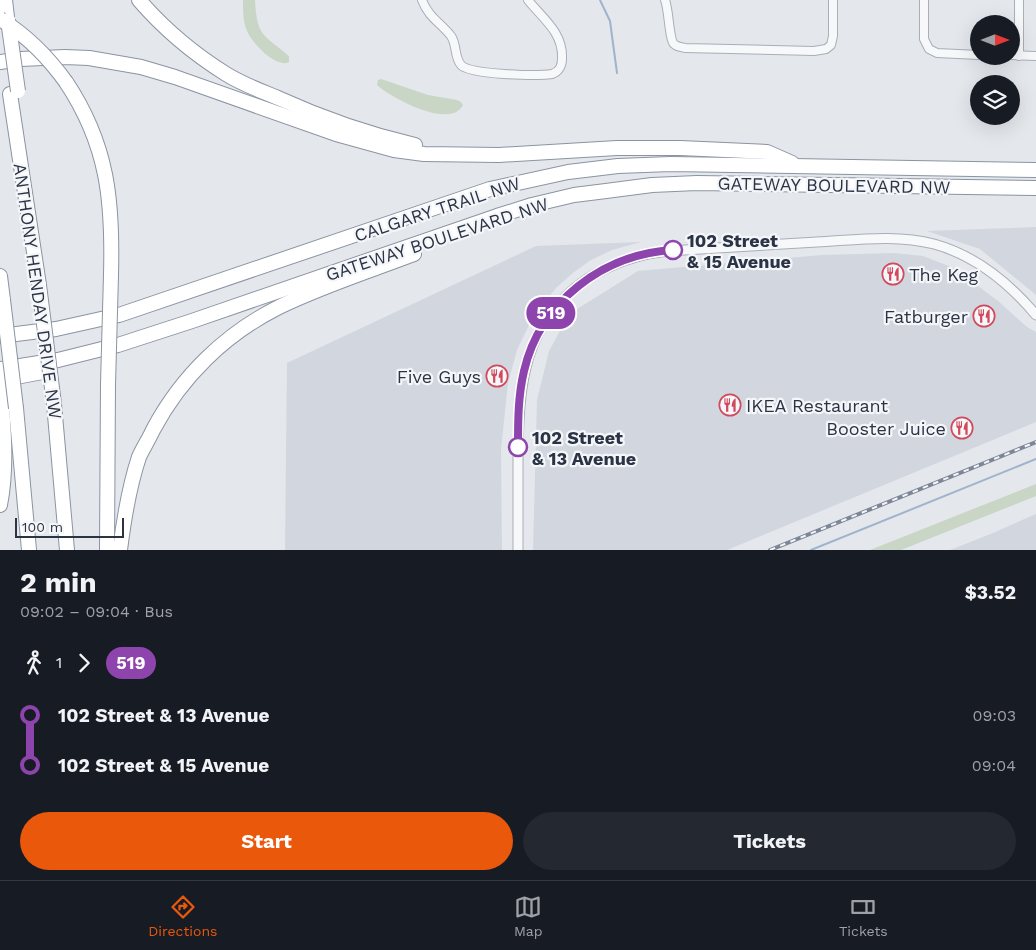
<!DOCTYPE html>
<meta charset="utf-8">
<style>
body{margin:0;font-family:"Work Sans",sans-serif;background:#242831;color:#f1f3f6;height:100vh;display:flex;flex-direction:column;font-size:19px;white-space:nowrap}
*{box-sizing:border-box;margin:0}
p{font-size:16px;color:#9ea1a6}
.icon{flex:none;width:28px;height:28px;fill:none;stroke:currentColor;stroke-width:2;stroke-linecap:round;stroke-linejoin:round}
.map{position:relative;height:550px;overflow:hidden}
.sheet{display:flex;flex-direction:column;background:#171b24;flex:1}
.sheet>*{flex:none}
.badge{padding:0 10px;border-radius:16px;font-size:18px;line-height:32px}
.needle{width:32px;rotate:90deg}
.tools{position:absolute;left:970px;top:15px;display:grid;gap:10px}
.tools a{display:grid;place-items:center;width:50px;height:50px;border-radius:50%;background:#171b24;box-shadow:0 5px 20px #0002;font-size:25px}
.scale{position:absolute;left:15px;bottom:12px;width:109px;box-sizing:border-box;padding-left:5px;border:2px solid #2b3445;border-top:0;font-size:14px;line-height:18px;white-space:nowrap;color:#2b3445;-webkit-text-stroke:4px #f4f6f9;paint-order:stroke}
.map>.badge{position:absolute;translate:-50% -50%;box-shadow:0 0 0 2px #fff}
.legs{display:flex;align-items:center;gap:8px;height:55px;padding:0 20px;font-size:16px}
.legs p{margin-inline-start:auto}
.summary{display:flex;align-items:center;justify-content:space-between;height:85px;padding:0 20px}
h1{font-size:28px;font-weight:700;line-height:38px}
.primary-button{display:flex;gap:10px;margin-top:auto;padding:10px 20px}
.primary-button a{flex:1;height:58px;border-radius:30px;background:#ea580c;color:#fff;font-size:20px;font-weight:700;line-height:58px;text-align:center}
.primary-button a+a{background:#242831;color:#f1f3f6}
ul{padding:0 20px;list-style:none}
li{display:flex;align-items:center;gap:18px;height:50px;font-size:19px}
li i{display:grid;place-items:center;width:8px;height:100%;margin:0 6px;background:currentColor}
li i::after{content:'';width:12px;height:12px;margin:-6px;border:4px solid;border-radius:50%;background:#171b24}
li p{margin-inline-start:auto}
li:first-child i{background:linear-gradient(#0000 50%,currentColor 0)}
li:last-child i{background:linear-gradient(currentColor 50%,#0000 0)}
.menu{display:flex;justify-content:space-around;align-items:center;height:70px;border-top:1px solid #363941;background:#171b24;font-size:14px;color:#9ea1a6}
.menu a{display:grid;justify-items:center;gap:2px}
.menu .selected{color:#ea580c}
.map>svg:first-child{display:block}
.built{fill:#d2d6de}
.green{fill:#c9d6c5}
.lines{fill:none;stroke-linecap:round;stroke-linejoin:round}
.stream{stroke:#9fb4cc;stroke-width:2}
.minor-casing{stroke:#a9aeb7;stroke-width:10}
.tertiary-casing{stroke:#a9aeb7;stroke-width:11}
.motorway-casing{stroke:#8b94a3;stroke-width:16}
.minor{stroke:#f7f8fa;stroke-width:8}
.tertiary{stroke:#f7f8fa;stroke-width:9}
.motorway{stroke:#fff;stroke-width:14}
.rail-casing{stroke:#7d8696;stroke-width:4}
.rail{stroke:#f4f6f9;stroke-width:2;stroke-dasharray:5.5;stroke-linecap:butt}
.motorway-bridge-casing{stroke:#8b94a3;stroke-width:16;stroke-linecap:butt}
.motorway-bridge{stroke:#fff;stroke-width:14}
.line-1-casing{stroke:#fff;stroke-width:11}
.line-1{stroke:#8e44ad;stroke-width:8}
.stop-1-dot{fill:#fff;stroke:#8e44ad;stroke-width:2.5}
.labels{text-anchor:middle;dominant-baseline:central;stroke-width:4.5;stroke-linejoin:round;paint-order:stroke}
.street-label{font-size:18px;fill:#2b3445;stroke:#f4f6f9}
.stop-label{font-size:18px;font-weight:bold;fill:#2b3445;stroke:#f4f6f9;text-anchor:start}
.poi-label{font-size:18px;fill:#2b3445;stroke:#f4f6f9;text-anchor:end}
</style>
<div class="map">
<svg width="1036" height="550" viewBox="0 0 1036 550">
<rect width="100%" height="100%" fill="#e4e7ec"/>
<g class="built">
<path d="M1036,227V295L980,249L927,231Z"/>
<path d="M641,242L612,250L591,260L574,272L556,288L542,305L529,325L517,350L508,383L501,449L502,550H285L287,363L536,246Z"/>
<path d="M894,253L923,256L954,268L998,301L1027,327L1036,332V422L727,550H533L537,400L549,351L561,329L574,311L638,271L822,255Z"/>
<path d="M1036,514V550H950L993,533Z"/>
</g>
<g class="green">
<path d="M243,0H255C257,37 263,34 289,56V62C276,69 252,43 247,31C243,22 243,10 243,0Z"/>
<path d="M381,79L428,95L457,100L461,102L463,105C451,130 391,98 377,85L378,80Z"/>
<path d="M1036,484V496L901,550H870Z"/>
</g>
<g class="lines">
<g class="stream">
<path d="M600,0L610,21L617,73"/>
<path d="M811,550L1036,459"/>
</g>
<g class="minor-casing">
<g id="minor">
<path d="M422,0C429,18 440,22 451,36C457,44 454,57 461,65C470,75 538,76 552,74C560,71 562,66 562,58C563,32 542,18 528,0"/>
<path d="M665,0C669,10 669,39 674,44C677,47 681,47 685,48L814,51L826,49L831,45L833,36V0"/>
<path d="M924,0V39L929,49L937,53L979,55"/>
<path d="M1011,55L1036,56"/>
<path d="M1019,56V0"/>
</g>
</g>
<g class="tertiary-casing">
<path id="tertiary" d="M518,550C518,518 518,487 518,455C519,384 523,323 587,279C612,263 639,254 668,251C718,248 767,245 817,242C855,240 896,234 934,244C974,255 1009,283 1036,315"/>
</g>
<g class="motorway-casing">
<g id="motorway">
<path d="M5,0L7,17"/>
<path d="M139,0C164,29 194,54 226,74C242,84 261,91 278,98C322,118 368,134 415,145"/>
<path d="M0,62L21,59L65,57L89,58L141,67L175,77L336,134L394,150L424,154L499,155L617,148H680L767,152L792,163"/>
<path d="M66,82C108,145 113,201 111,275"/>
<path d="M10,94L39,285"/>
<path d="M0,276L3,300"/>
<path d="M0,336L56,329L119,315L490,189L568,172L618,166L671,164L1036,170"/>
<path d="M0,369L58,360L118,345L192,321L497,216L532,205L574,195L606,191L652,185L697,183L1036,188"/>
<path d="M0,380L48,371"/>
<path d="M0,380C3,421 8,465 0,505"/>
<path d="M54,404L67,550"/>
<path d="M16,408L29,550"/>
<path d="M107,550L108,384"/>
<path d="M120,550C124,518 129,487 139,457C143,448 149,439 153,430C181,377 225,334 279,307C322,286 369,271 414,254"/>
</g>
</g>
<use href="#minor" class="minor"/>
<use href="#tertiary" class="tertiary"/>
<use href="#motorway" class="motorway"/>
<g class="rail-casing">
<path id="rail" d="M770,550L1036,442"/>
</g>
<use href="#rail" class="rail"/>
<g class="motorway-bridge-casing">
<g id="motorway-bridge">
<path d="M0,19C26,35 48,57 66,82"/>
<path d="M8,20L18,91"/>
<path d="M39,285L54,404"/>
<path d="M3,300L16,408"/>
<path d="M108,384L111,275"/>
</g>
</g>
<use href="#motorway-bridge" class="motorway-bridge"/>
</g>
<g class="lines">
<g class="line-1-casing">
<path id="line-1" d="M518,447C518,421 518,396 524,371C540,302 603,254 673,250"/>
</g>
<use href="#line-1" class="line-1"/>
</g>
<defs>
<g id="restaurant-ring" transform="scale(1.125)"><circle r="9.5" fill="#f4f6f9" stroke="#d1495b" stroke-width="1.5"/><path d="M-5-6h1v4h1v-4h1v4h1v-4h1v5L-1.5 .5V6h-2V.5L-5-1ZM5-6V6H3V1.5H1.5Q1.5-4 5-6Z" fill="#d1495b"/></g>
</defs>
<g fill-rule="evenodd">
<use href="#restaurant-ring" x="893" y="274"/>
<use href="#restaurant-ring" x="984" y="316"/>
<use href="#restaurant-ring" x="497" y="376"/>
<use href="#restaurant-ring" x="730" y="405"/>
<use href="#restaurant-ring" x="962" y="428"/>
</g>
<g class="stop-1-dot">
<circle cx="673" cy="250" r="9"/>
<circle cx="518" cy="447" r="9"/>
</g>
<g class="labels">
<g class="street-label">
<text transform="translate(834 185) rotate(1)">GATEWAY BOULEVARD NW</text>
<text transform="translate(437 209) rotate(-18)">CALGARY TRAIL NW</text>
<text transform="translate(437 239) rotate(-18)">GATEWAY BOULEVARD NW</text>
<text transform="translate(38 291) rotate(82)">ANTHONY HENDAY DRIVE NW</text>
</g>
<g class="stop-label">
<text x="687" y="240">102 Street<tspan x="687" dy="21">&amp; 15 Avenue</tspan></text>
<text x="532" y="437">102 Street<tspan x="532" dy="21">&amp; 13 Avenue</tspan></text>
</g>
<g class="poi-label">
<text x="909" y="274" text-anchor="start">The Keg</text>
<text x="968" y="316">Fatburger</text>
<text x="481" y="376">Five Guys</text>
<text x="746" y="405" text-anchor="start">IKEA Restaurant</text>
<text x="946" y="428">Booster Juice</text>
</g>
</g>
</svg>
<div class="tools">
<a><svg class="needle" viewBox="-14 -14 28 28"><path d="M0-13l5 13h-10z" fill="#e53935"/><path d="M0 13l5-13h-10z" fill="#9ea1a6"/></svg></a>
<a><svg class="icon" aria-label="layers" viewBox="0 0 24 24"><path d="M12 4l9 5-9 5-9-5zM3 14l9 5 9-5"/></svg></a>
</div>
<div class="scale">100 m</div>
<b class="badge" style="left:551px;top:313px;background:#8e44ad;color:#fff">519</b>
</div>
<section class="sheet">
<div class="summary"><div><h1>2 min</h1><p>09:02 – 09:04 · Bus</p></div><b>$3.52</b></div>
<div class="legs"><svg class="icon" aria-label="walk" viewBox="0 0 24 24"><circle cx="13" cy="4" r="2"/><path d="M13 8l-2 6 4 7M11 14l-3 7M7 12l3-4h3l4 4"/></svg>1<svg class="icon" aria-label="forward" viewBox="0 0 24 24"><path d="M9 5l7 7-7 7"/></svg><b class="badge" style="background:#8e44ad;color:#fff">519</b></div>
<ul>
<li><i style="color:#8e44ad"></i><b>102 Street &amp; 13 Avenue</b><p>09:03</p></li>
<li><i style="color:#8e44ad"></i><b>102 Street &amp; 15 Avenue</b><p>09:04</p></li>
</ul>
<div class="primary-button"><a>Start</a><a>Tickets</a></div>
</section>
<nav class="menu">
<a class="selected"><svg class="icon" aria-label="directions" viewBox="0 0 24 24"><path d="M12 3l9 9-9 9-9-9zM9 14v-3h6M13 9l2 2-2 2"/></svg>Directions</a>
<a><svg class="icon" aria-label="map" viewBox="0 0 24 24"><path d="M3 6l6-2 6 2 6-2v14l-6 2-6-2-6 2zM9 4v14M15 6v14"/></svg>Map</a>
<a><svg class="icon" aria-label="tickets" viewBox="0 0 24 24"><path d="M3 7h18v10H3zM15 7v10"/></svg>Tickets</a>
</nav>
